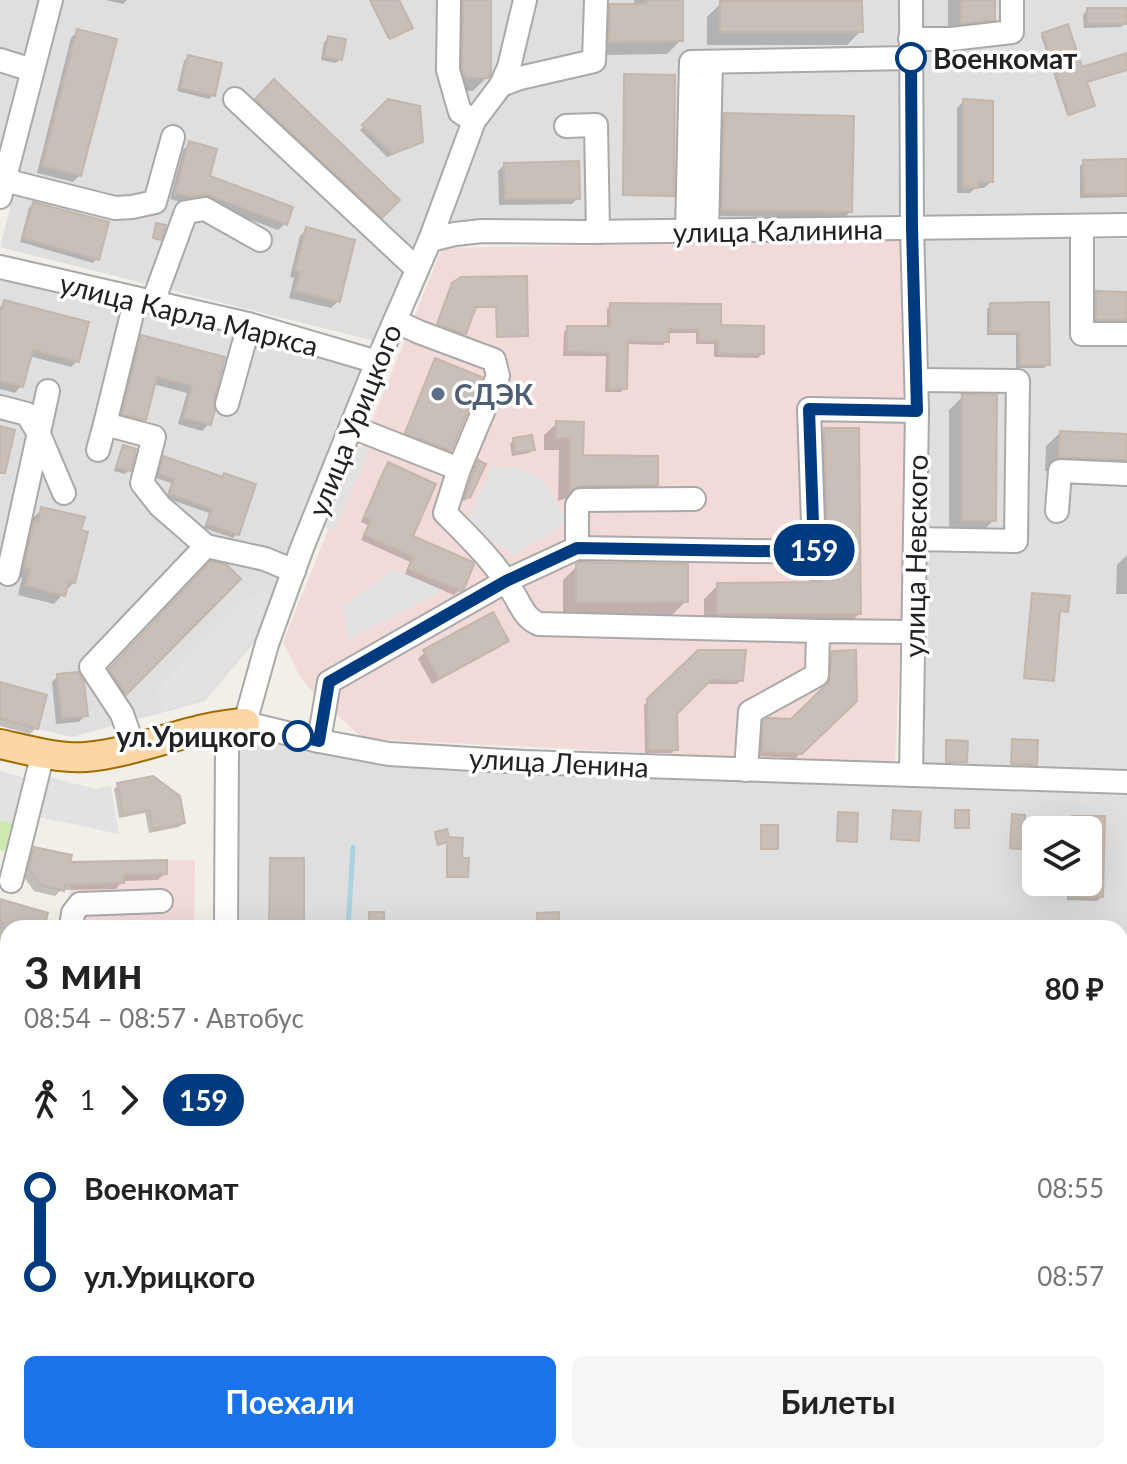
<!DOCTYPE html>
<html lang="ru">
<meta charset="utf-8">
<style>
body{margin:0;font-family:Lato,sans-serif;background:#f6f6f6;color:#222;height:100vh;display:flex;flex-direction:column;font-size:30px;white-space:nowrap}
*{box-sizing:border-box;margin:0}
p{font-size:26px;color:#767676}
.icon{flex:none;width:44px;height:44px;fill:none;stroke:currentColor;stroke-width:2;stroke-linecap:round;stroke-linejoin:round}
.map{position:relative;flex:1;overflow:hidden}
.side{position:absolute;left:0px;top:920px;width:1128px;height:544px;display:flex;flex-direction:column;background:#fff;border-radius:24px 24px 0 0;box-shadow:0 8px 32px #0002}
.side>*{flex:none}
.badge{padding:0 16px;border-radius:26px;font-size:28px;line-height:52px}
.fabs{position:absolute;left:1022px;top:816px;display:grid;gap:16px}
.fabs a{display:grid;place-items:center;width:80px;height:80px;border-radius:12px;background:#fff;box-shadow:0 8px 32px #0002;font-size:40px}
.map>.badge{position:absolute;translate:-50% -50%;box-shadow:0 0 0 4px #fff}
.legs{display:flex;align-items:center;gap:12px;height:88px;padding:0 24px;font-size:26px}
.legs p{margin-inline-start:auto}
.headline{display:flex;align-items:center;justify-content:space-between;height:136px;padding:0 24px}
h1{font-size:44px;font-weight:700;line-height:60px}
.button{display:flex;gap:16px;margin-top:auto;padding:16px 24px}
.button a{flex:1;height:92px;border-radius:12px;background:#1a73e8;color:#fff;font-size:32px;font-weight:700;line-height:92px;text-align:center}
.button a+a{background:#f6f6f6;color:#222}
ul{padding:0 24px;list-style:none}
li{display:flex;align-items:center;gap:28px;height:88px;font-size:30px}
li i{display:grid;place-items:center;width:12px;height:100%;margin:0 10px;background:currentColor}
li i::after{content:'';width:20px;height:20px;margin:-10px;border:6px solid;border-radius:50%;background:#fff}
li p{margin-inline-start:auto}
li:first-child i{background:linear-gradient(#0000 50%,currentColor 0)}
li:last-child i{background:linear-gradient(currentColor 50%,#0000 0)}
.map>svg:first-child{display:block}
.residential{fill:#e0dfdf;fill-rule:evenodd}
.commercial{fill:#f2dad9}
.industrial{fill:#ebdbe8}
.grass{fill:#cdebb0}
.parking{fill:#e2e2e2}
.shadow{fill:#0003}
.lines{fill:none;stroke-linecap:round;stroke-linejoin:round}
.stream{stroke:#aad3df;stroke-width:5}
.building{fill:#c7bfb8;stroke:#c4b6ab;stroke-width:2}
.minor-casing{stroke:#a9a9a9;stroke-width:26}
.major-casing{stroke:#a06b00;stroke-width:32}
.minor{stroke:#fff;stroke-width:22}
.major{stroke:#fcd6a4;stroke-width:28}
.rail{stroke:#707070;stroke-width:5;stroke-dasharray:16 16;stroke-linecap:butt}
.line-1-casing{stroke:#fff;stroke-width:18}
.line-1{stroke:#003b80;stroke-width:12}
.stop-1-dot{fill:#fff;stroke:#003b80;stroke-width:4}
.service-dot{fill:#5c6f8a;stroke:#fff;stroke-width:3}
.labels{text-anchor:middle;dominant-baseline:central;stroke-width:7;stroke-linejoin:round;paint-order:stroke}
.stop-label{font-size:28px;font-weight:bold;fill:#222;stroke:#fff;text-anchor:start}
.street-label{font-size:28px;fill:#222;stroke:#fff}
.service-label{font-size:28px;font-weight:bold;fill:#4e5e75;stroke:#fff;text-anchor:start}
</style>
<div class="map">
<svg width="1127" height="1464" viewBox="0 0 1127 1464">
<rect width="100%" height="100%" fill="#f2efe9"/>
<g class="residential">
<path d="M0,0H40L0,156Z"/>
<path d="M64,0H898L901,216L450,223L485,124L474,110L375,341L0,247Z"/>
<path d="M921,0H1127V216H924Z"/>
<path d="M924,239H1127V771L924,763L928,520Z"/>
<path d="M0,271L366,362L257,639L205,701L72,737L0,720Z"/>
<path d="M247,738L367,761L1127,793V997H1120V928H235V751ZM1036,830H1088V882H1036Z"/>
<rect x="0" y="1120" width="8" height="160"/>
<path d="M1120,1270L1127,1272V1381L1120,1379Z"/>
<path d="M392,1456H845L854,1464H393Z"/>
</g>
<g class="commercial">
<path d="M901,240L905,370V518L895,765L371,739L360,736L315,695L300,677L283,642L442,248Z"/>
<path d="M195,860L194,928H61L77,862Z"/>
</g>
<path class="industrial" d="M0,1006L8,1007V1055H0Z"/>
<path class="grass" d="M0,820L19,824L12,850L0,851Z"/>
<g class="parking">
<path d="M357,445L369,450L335,531L323,527Z"/>
<path d="M493,464L505,468L515,466L542,478L568,522L514,555L481,534L468,519Z"/>
<path d="M392,569L445,589L348,640L343,607Z"/>
<path d="M264,591L270,596L256,632L234,665L204,696L193,702L165,710L155,691L246,599Z"/>
<path d="M0,771L30,779L19,824L0,820Z"/>
<path d="M45,776L96,789L111,786L119,834L35,816Z"/>
</g>
<g class="shadow">
<path d="M105,0H127L123,4Z"/>
<path d="M369,0H396L409,29L388,39Z"/>
<path d="M443,0H489L487,77L473,91H451Z"/>
<path d="M634,0H681V40L667,54L596,55L597,20L611,6H634Z"/>
<path d="M948,0H993V19L979,33L948,37Z"/>
<path d="M721,3L861,31L847,45H707V17Z"/>
<path d="M1087,10L1125,23L1121,27L1084,28L1083,15Z"/>
<path d="M78,31L80,175L73,182L37,173L71,38Z"/>
<path d="M1043,34L1081,69L1127,56V70L1085,83L1091,107L1067,115L1041,36Z"/>
<path d="M328,38L340,59L336,63L321,60L324,42Z"/>
<path d="M188,57L213,95L209,99L177,91L184,61Z"/>
<path d="M625,76L672,195L670,196H623V78Z"/>
<path d="M274,82L397,200L367,230L243,114Z"/>
<path d="M388,101L421,141L416,145L387,157L360,130Z"/>
<path d="M964,101L991,182L984,188H975L970,193H957V108Z"/>
<path d="M725,115L851,211L844,218L716,216L718,122Z"/>
<path d="M190,143L208,177L285,224L278,230L198,200L183,203L170,199L183,150Z"/>
<path d="M1127,161V197L1080,198V166L1084,162Z"/>
<path d="M504,165L578,198L572,204L499,205L498,171Z"/>
<path d="M33,204L97,259L93,263L20,242L29,208Z"/>
<path d="M306,230L338,301L331,308L289,298L294,278L290,277L300,236Z"/>
<path d="M525,278L526,336L525,337H496V308H473L463,335L437,325L451,287Z"/>
<path d="M1097,293L1127,294V338L1084,332V305Z"/>
<path d="M5,302L77,361L71,367L29,356L21,386L15,393L0,389V307Z"/>
<path d="M1047,304L1048,364L1044,368H1016V335H987V309L991,305Z"/>
<path d="M611,305L718,327L762,354L758,358L714,357V344H696V333H667V341L663,345L626,344L625,388L621,392H605L606,356H563L564,332L568,328H607V309Z"/>
<path d="M142,337L211,400L209,424L202,431L178,424L187,393L153,384L144,419L137,426L116,420L135,343Z"/>
<path d="M434,362L450,450L448,451L405,434Z"/>
<path d="M963,396L994,520L980,534H949V410Z"/>
<path d="M557,423H582L581,457L656,484L643,497L567,498L558,501L559,450H544V435Z"/>
<path d="M825,430L859,614L845,628H704V599L718,585H809V579L813,574L815,567L811,444Z"/>
<path d="M1060,433L1127,436V478L1113,473L1045,471L1046,446Z"/>
<path d="M514,440L533,449L529,453L512,456L510,444Z"/>
<path d="M124,448L129,470L125,474L114,471L120,452Z"/>
<path d="M164,459L221,479L225,475L237,534L233,538L204,528L209,513L166,498L171,483L156,478L160,463Z"/>
<path d="M478,462L469,497L464,501L462,500L474,466Z"/>
<path d="M388,465L410,537L462,588L454,595L405,574L410,562L361,540L368,525L361,522L383,470Z"/>
<path d="M42,509L74,582L54,604L18,595L22,578L16,577L26,532L31,527L33,518Z"/>
<path d="M1127,555V594H1116L1117,565Z"/>
<path d="M577,566L686,601L672,615L563,616V580Z"/>
<path d="M197,578L238,579L111,707L96,684Z"/>
<path d="M1033,595L1066,611H1058L1050,681L1024,679Z"/>
<path d="M506,640L500,647L432,684L418,659L425,652Z"/>
<path d="M699,652L741,680L737,684H705L675,713L676,749L672,753H645L644,705Z"/>
<path d="M832,653L855,700L796,758L759,756L760,727L765,722L792,721L826,688L828,657Z"/>
<path d="M58,676L86,715L79,722L56,724L52,682Z"/>
<path d="M0,684L36,728L30,734L0,726Z"/>
<path d="M118,785L183,823L179,827L149,833L145,813L119,818L114,789Z"/>
<path d="M838,814L855,841L854,842H836Z"/>
<path d="M1012,816L1022,848L1020,850L1010,849Z"/>
<path d="M1073,818H1103L1101,897L1097,901L1067,900V882H1088V830H1069V822Z"/>
<path d="M445,831L460,860L466,876L465,878H446V842L437,845L434,835Z"/>
<path d="M34,849L68,864L165,873L158,880L122,881L116,889L61,890L55,896L34,891L23,876L28,856Z"/>
<path d="M271,860L302,928H269V862Z"/>
<path d="M0,902L42,928H8V959L0,957Z"/>
<path d="M179,925V928H84L87,926Z"/>
<rect x="1120" y="946" width="7" height="18"/>
<path d="M1120,1122H1127V1213L1120,1214Z"/>
<path d="M1120,1292L1127,1294V1316L1120,1314Z"/>
<rect x="0" y="1317" width="8" height="43"/>
<path d="M1120,1353L1127,1355V1390L1120,1389Z"/>
<path d="M0,1392L2,1446H8V1456H121V1464H0Z"/>
<path d="M470,1456H508V1459L504,1464H471Z"/>
<path d="M757,1456H802L808,1462L807,1464H757L753,1460Z"/>
<path d="M888,1456H911L919,1464H896Z"/>
<path d="M1016,1456H1064L1078,1461L1077,1464H1042Z"/>
</g>
<g class="lines">
<g class="stream">
<path d="M348,928L353,847"/>
<path d="M655,1456L662,1464"/>
</g>
</g>
<g class="building">
<path d="M370,0H399L413,28L390,39Z"/>
<path d="M463,0H491V73L489,78H465L462,68Z"/>
<path d="M647,0H683V41L609,42L610,4H647Z"/>
<path d="M961,0H995V20L961,24Z"/>
<path d="M720,1H862L863,32H720Z"/>
<rect x="1087" y="8" width="40" height="16"/>
<path d="M1068,24L1082,67L1127,53V70L1087,82L1095,106L1069,115L1042,33Z"/>
<path d="M77,29L117,39L81,176L42,166Z"/>
<path d="M328,36L346,39L342,60L324,57Z"/>
<path d="M188,55L222,63L215,96L180,88Z"/>
<path d="M624,74L675,75L674,196L623,195Z"/>
<path d="M274,79L400,200L382,218L255,99Z"/>
<path d="M388,99L420,106L423,142L392,154L362,125Z"/>
<path d="M963,99L993,101V182H978V188L963,187Z"/>
<path d="M724,113L854,116L852,212L722,210Z"/>
<path d="M189,141L217,149L210,176L293,207L287,225L205,194V195L191,197L175,193Z"/>
<path d="M1127,159V194H1084L1083,160Z"/>
<path d="M579,161L580,199H505L504,163Z"/>
<path d="M33,202L109,222L99,260L23,238Z"/>
<path d="M156,223L166,225L161,240L153,238Z"/>
<path d="M306,227L355,240L340,302L295,291L300,272L295,270Z"/>
<path d="M527,276L528,336L497,337L496,307H476L466,334L437,324L452,283L461,277Z"/>
<path d="M1096,291L1127,292V320H1096Z"/>
<path d="M4,300L89,322L79,362L33,350L23,387L0,381V316Z"/>
<path d="M1049,302L1050,365H1020L1019,332H990V303Z"/>
<path d="M610,303L721,304V325L764,326V354H718V341H699V330L669,329V342L628,341L627,389H609V353L567,352V326H610Z"/>
<path d="M141,335L225,357L214,400L215,410L211,425L183,418L192,386L157,377L146,420L122,414Z"/>
<path d="M435,358L482,377L451,451L405,433Z"/>
<path d="M962,394L997,395L996,521H962Z"/>
<path d="M556,421L584,422L583,455L658,456V485L581,486L570,490V438H556Z"/>
<path d="M0,426L15,430L5,473H0Z"/>
<path d="M824,428H859L861,614H717V583L822,582V563L827,558L828,552Z"/>
<path d="M1060,431L1127,434V460L1058,457Z"/>
<path d="M532,435L535,450L515,453L513,438Z"/>
<path d="M123,445L136,449L131,471L116,467Z"/>
<path d="M163,456L223,477L224,473L256,484L239,535L207,524L212,509L169,494L174,479L159,474Z"/>
<path d="M478,460L486,464L470,498L465,496Z"/>
<path d="M388,462L436,484L413,536L473,562L474,564L464,589L461,591L408,569L413,557L364,535L371,520L364,517Z"/>
<path d="M41,507L85,517L81,530L88,532L75,583L69,581L65,596L26,586L30,569L24,568L34,521L38,522Z"/>
<path d="M211,561L227,565L241,579L126,695L109,669Z"/>
<path d="M580,562L688,564V602L576,603V564Z"/>
<path d="M1032,593L1070,596L1068,612L1060,611L1054,681L1024,678Z"/>
<path d="M493,612L509,641L439,679L423,650Z"/>
<path d="M698,650H746L743,681L711,680L677,714L678,750H648L647,699Z"/>
<path d="M856,650L857,701L802,754L762,752L763,721L768,718L791,719L829,682L832,651Z"/>
<path d="M78,672L84,682L88,716L62,718L57,674Z"/>
<path d="M0,682L47,695L38,729L0,718Z"/>
<path d="M1012,739L1038,740L1037,765L1011,764Z"/>
<path d="M946,740L968,741L967,762H946Z"/>
<path d="M153,776L180,796L185,823L153,830L149,810L123,815L117,783Z"/>
<path d="M893,810L921,812L919,841L891,839Z"/>
<rect x="955" y="810" width="14" height="18"/>
<path d="M838,812L858,813L857,842L837,841Z"/>
<path d="M1012,814L1025,815L1024,849L1010,848Z"/>
<path d="M1072,816H1105L1103,897L1070,896V882H1088V830H1072Z"/>
<rect x="761" y="825" width="17" height="24"/>
<path d="M447,829L449,837L463,838L462,858H469L468,877H447V842L438,845L435,832Z"/>
<path d="M34,847L72,855L70,862L167,860V874L124,875V883L65,885L64,891L40,885L29,869Z"/>
<path d="M270,858H304V928H269Z"/>
<path d="M0,899L48,913L44,928H0Z"/>
<rect x="369" y="912" width="15" height="16"/>
<path d="M559,912V928H537V913Z"/>
</g>
<g class="lines">
<g class="minor-casing">
<g id="minor">
<path d="M449,0L448,70L460,112L474,121"/>
<path d="M525,0L509,67L501,85L474,121L430,240L377,362L302,548L267,644L245,723L319,741L389,754L524,762L1127,782"/>
<path d="M911,0L912,228L917,411L911,775"/>
<path d="M910,39H951L1012,32V0"/>
<path d="M0,60L32,70"/>
<path d="M501,85L520,78L594,61L596,0"/>
<path d="M235,99L417,269"/>
<path d="M566,126L596,125L598,232"/>
<path d="M4,180L115,208L132,207L155,202L173,137"/>
<path d="M0,197L51,0"/>
<path d="M1082,226V334H1127"/>
<path d="M687,231L691,62L911,58"/>
<path d="M707,231L711,62"/>
<path d="M430,240L455,234L482,231L585,232L1127,225"/>
<path d="M0,267L248,324L377,362"/>
<path d="M134,298L132,314L105,424L154,437L142,483L160,506L206,546L265,559L294,571"/>
<path d="M153,302L186,212L205,209L260,240"/>
<path d="M395,321L419,332L494,360L498,376L459,469L445,513C471,539 497,564 515,596C522,608 526,619 539,624L818,631"/>
<path d="M227,404L245,339L248,324"/>
<path d="M0,407L27,414L38,432L64,493"/>
<path d="M352,427L459,469"/>
<path d="M98,450L105,424"/>
<path d="M1057,511L1060,471L1127,474"/>
<path d="M915,539L1016,541L1018,381L917,380"/>
<path d="M577,548V505L581,500L694,499"/>
<path d="M8,574L48,391"/>
<path d="M319,741L329,682L506,581L577,548L814,552L809,409L917,411"/>
<path d="M134,748L122,714L91,667L206,546"/>
<path d="M746,770L750,712L817,675L818,631L914,632"/>
<path d="M11,881L43,753"/>
<path d="M71,928L73,913L80,904L161,901"/>
<path d="M226,928L227,746"/>
<path d="M1120,1266L1127,1268"/>
<path d="M0,1288H8"/>
<path d="M0,1376H8"/>
<path d="M527,1456V1464"/>
<path d="M830,1456L835,1460L831,1464"/>
<path d="M195,1464L198,1456"/>
</g>
</g>
<g class="major-casing">
<g id="major">
<path d="M0,744C27,750 58,759 86,757C141,752 191,726 245,723"/>
<path d="M0,991L8,992"/>
<path d="M1120,1015H1127"/>
</g>
</g>
<use href="#minor" class="minor"/>
<use href="#major" class="major"/>
<g class="rail">
<path d="M0,1031L8,1033"/>
<path d="M1120,1068H1127"/>
<path d="M0,1072H8"/>
</g>
</g>
<g class="lines">
<g class="line-1-casing">
<path id="line-1" d="M298,736L319,741L329,682L506,581L577,548L814,552L809,409L917,411L912,228L911,58"/>
</g>
<use href="#line-1" class="line-1"/>
</g>
<g class="stop-1-dot">
<circle cx="911" cy="58" r="14"/>
<circle cx="298" cy="736" r="14"/>
</g>
<circle class="service-dot" cx="438" cy="394" r="8"/>
<g class="labels">
<g class="stop-label">
<text x="933" y="58">Военкомат</text>
<text x="276" y="736" text-anchor="end">ул.Урицкого</text>
</g>
<g class="street-label">
<text transform="translate(778 230) rotate(-1)">улица Калинина</text>
<text transform="translate(189 314) rotate(14)">улица Карла Маркса</text>
<text transform="translate(354 420) rotate(-68)">улица Урицкого</text>
<text transform="translate(915 556) rotate(-89)">улица Невского</text>
<text transform="translate(559 762) rotate(3)">улица Ленина</text>
</g>
<g class="service-label">
<text x="454" y="394">СДЭК</text>
</g>
</g>
</svg>
<div class="fabs">
<a><svg class="icon" aria-label="layers" viewBox="0 0 24 24"><path d="M12 4l9 5-9 5-9-5zM3 14l9 5 9-5"/></svg></a>
</div>
<b class="badge" style="left:814px;top:550px;background:#003b80;color:#fff">159</b>
<section class="side">
<div class="headline"><div><h1>3 мин</h1><p>08:54 – 08:57 · Автобус</p></div><b>80 ₽</b></div>
<div class="legs"><svg class="icon" aria-label="walk" viewBox="0 0 24 24"><circle cx="13" cy="4" r="2"/><path d="M13 8l-2 6 4 7M11 14l-3 7M7 12l3-4h3l4 4"/></svg>1<svg class="icon" aria-label="forward" viewBox="0 0 24 24"><path d="M9 5l7 7-7 7"/></svg><b class="badge" style="background:#003b80;color:#fff">159</b></div>
<ul>
<li><i style="color:#003b80"></i><b>Военкомат</b><p>08:55</p></li>
<li><i style="color:#003b80"></i><b>ул.Урицкого</b><p>08:57</p></li>
</ul>
<div class="button"><a>Поехали</a><a>Билеты</a></div>
</section>
</div>
